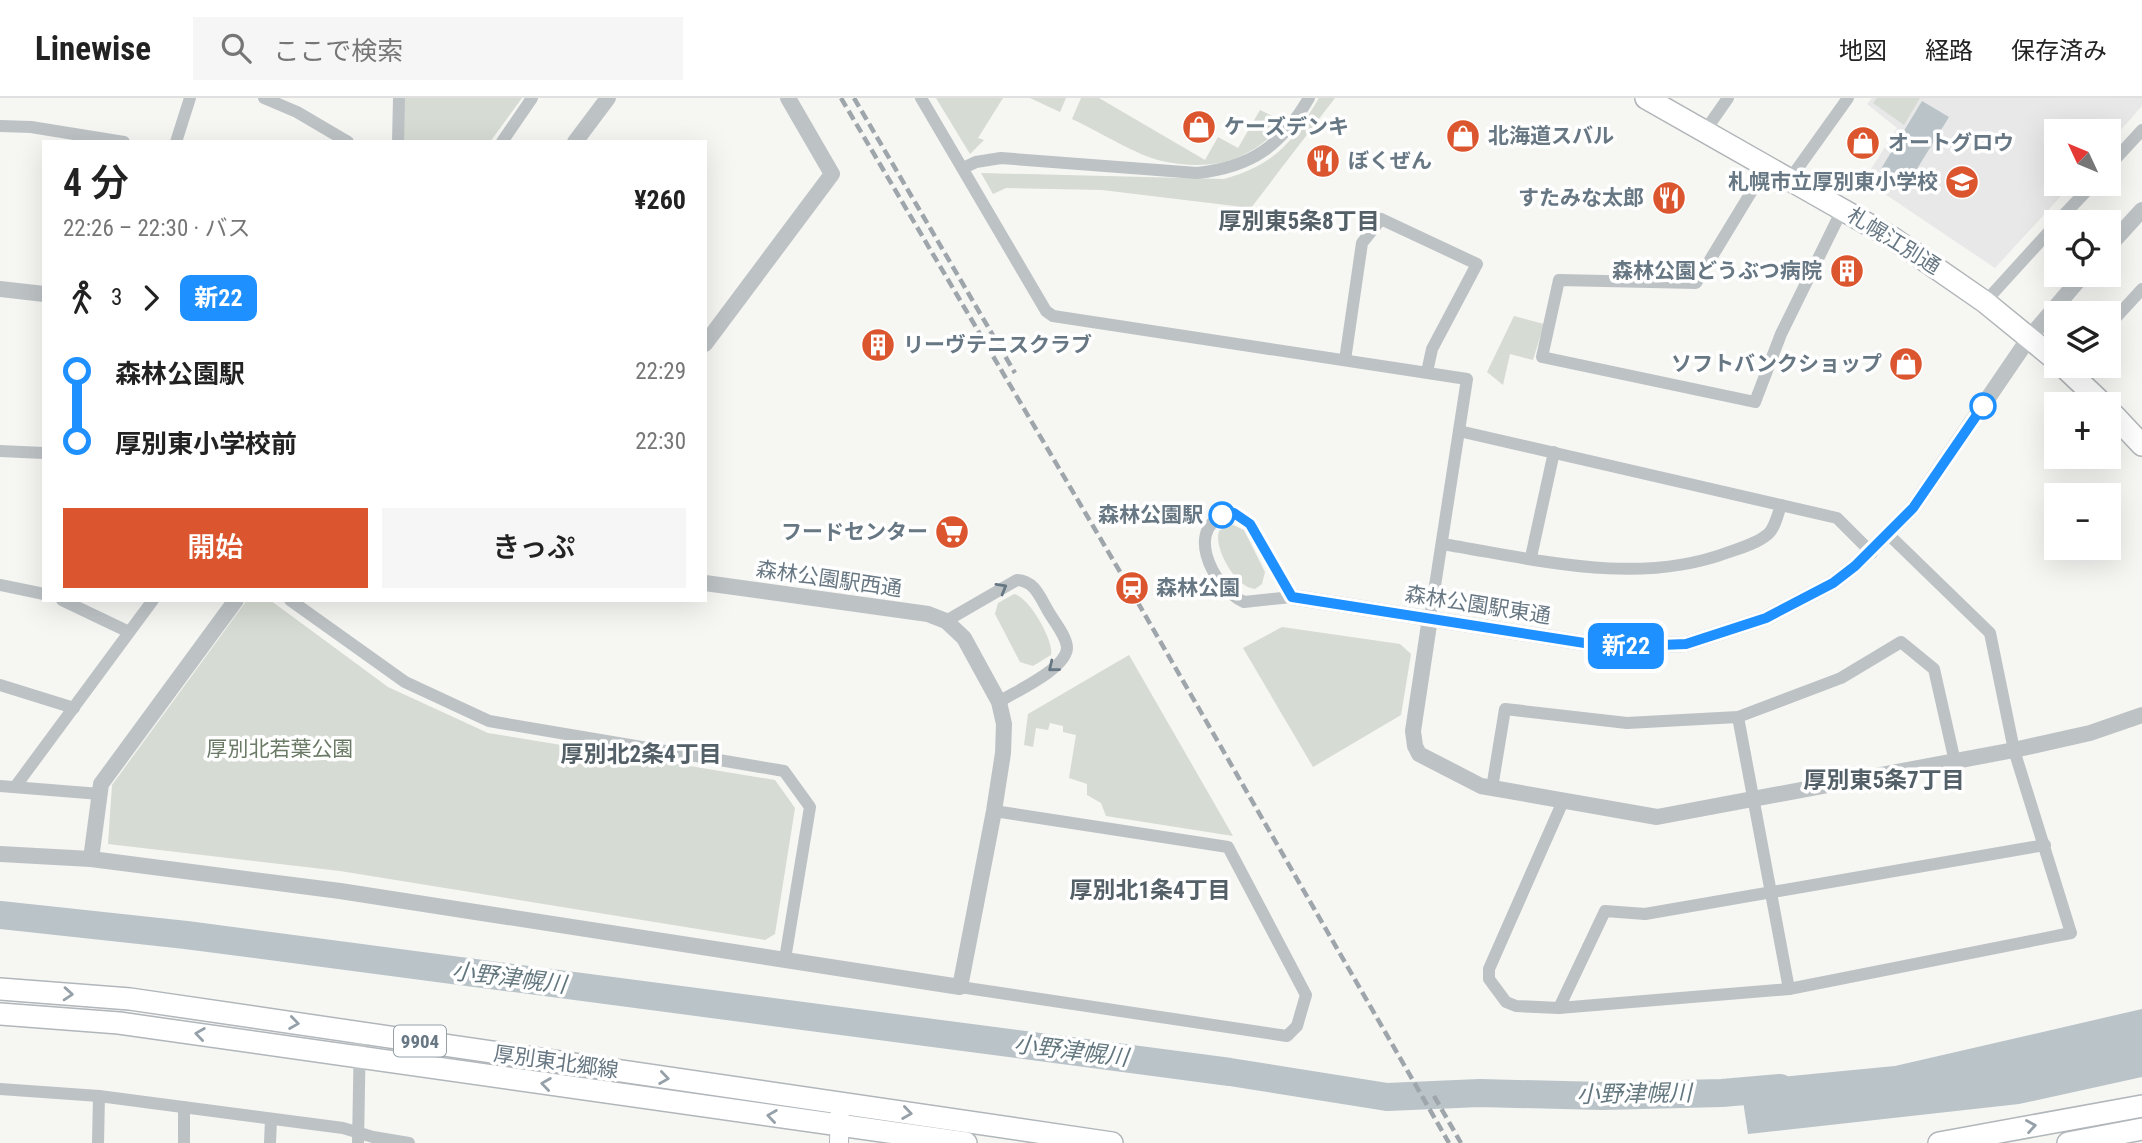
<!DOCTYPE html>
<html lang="ja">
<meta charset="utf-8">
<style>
body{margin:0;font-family:"Roboto Condensed","Noto Sans JP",sans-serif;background:#f6f6f6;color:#222;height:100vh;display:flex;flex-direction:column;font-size:26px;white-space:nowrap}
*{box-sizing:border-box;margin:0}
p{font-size:23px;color:#767676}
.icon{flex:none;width:38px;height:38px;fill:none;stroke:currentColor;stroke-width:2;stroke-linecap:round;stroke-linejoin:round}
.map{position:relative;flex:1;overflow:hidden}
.side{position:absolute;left:42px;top:42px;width:665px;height:462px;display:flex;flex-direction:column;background:#fff;border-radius:0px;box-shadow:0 7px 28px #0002}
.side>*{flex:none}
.badge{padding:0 14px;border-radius:10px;font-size:24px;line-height:46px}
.needle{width:46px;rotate:314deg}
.buttons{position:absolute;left:2044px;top:21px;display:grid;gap:14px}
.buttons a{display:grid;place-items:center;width:77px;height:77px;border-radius:0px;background:#fff;box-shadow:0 7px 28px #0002;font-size:35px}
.map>.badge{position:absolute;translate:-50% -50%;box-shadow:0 0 0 4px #fff}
.legs{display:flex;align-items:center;gap:10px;height:77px;padding:0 21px;font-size:23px}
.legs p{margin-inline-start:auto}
.head{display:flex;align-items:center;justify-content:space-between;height:119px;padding:0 21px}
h1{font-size:38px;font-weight:600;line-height:52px}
.cta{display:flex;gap:14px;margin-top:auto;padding:14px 21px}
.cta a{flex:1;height:80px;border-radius:0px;background:#db562f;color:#fff;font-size:28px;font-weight:600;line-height:80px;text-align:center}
.cta a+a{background:#f6f6f6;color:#222}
ul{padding:0 21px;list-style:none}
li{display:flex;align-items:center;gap:24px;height:70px;font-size:26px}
li i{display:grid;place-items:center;width:10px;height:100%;margin:0 9px;background:currentColor}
li i::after{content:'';width:18px;height:18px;margin:-9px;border:5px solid;border-radius:50%;background:#fff}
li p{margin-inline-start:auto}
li:first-child i{background:linear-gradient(#0000 50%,currentColor 0)}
li:last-child i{background:linear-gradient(currentColor 50%,#0000 0)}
header{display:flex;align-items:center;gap:42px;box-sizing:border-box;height:98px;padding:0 35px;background:#fff;border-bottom:2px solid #e0e0e0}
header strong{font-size:33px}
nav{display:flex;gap:38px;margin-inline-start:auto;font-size:24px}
.search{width:490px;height:63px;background:#f6f6f6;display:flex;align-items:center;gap:18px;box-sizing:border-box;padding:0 24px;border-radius:0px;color:#767676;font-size:26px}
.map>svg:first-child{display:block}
.built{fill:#e7e8e7}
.green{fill:#d6dbd3}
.water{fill:#b9c3c8}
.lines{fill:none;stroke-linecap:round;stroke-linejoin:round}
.river{stroke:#b9c3c8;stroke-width:28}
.secondary-casing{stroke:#b0b6ba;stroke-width:20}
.primary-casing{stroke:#b1b6ba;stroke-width:24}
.trunk-casing{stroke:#b1b5b8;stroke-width:24}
.minor{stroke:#bdc2c5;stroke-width:12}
.tertiary{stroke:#bdc2c5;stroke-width:16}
.secondary{stroke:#fff;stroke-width:18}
.primary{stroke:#fff;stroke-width:21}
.trunk{stroke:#fff;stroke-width:21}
.rail{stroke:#9fa6ab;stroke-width:4.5;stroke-dasharray:10 5;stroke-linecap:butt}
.oneway{stroke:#677783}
.oneway2{stroke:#95a0a8}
.line-1-casing{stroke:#fff;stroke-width:16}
.line-1{stroke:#1e90ff;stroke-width:10}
.stop-1-dot{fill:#fff;stroke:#1e90ff;stroke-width:3.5}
.labels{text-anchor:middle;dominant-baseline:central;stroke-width:7;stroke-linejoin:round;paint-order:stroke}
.shield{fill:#fff;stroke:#95a0a8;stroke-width:2}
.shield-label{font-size:19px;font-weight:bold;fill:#677783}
.poi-label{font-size:21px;font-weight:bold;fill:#677783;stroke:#fff;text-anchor:start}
.street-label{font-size:21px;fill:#677783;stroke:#fff}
.stop-label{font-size:21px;font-weight:bold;fill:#677783;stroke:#fff;text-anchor:end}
.park-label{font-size:21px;fill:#6a7a65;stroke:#fff}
.neighbourhood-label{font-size:23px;font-weight:bold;fill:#546068;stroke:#fff}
.water-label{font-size:23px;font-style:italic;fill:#63777f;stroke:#fff}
</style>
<header>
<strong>Linewise</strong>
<div class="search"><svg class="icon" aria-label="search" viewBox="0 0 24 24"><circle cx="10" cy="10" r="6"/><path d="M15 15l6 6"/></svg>ここで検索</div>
<nav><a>地図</a><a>経路</a><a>保存済み</a></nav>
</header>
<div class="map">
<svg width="2142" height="1045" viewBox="0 0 2142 1045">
<rect width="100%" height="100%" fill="#f6f6f3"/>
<path class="built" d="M1872,0H2142V8L2109,45V33H2056V86H2072L1995,170L1864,82L1897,30L1867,6Z"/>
<g class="green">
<path d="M403,0H522L490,44H402Z"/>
<path d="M936,0H1003L978,40L984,42L970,56Z"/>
<path d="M1030,0H1066L1060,14Z"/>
<path d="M1081,0H1099L1205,62L1218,39L1238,50L1260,12L1285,24C1251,63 1213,74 1162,63C1138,58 1096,32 1072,21Z"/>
<path d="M1319,0H1335L1251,110L1102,92L1006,90L993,96L981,75L1224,81C1275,67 1293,44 1319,0Z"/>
<path d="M1877,0H1920L1904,27L1873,5Z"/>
<path d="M1514,218L1544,226L1533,262L1510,256L1503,287L1487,274Z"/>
<path d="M1231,426L1244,432L1265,474L1262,486L1255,491C1236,490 1213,450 1219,433Z"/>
<path d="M1014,496C1029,499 1054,543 1051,557L1033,568L1020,564L995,516L998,505Z"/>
<path d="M247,502H270L388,589L488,635L775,682L795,710L775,836L765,842L340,773L108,746L112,687Z"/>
<path d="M1282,529L1400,546L1411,556L1401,617L1313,669L1243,550Z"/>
<path d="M1129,557L1233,738L1106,718L1101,705L1087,697V686L1069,680L1076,637L1063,634V628L1050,625L1048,632L1036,630L1033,649L1024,647L1028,616Z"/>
</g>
<g class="water">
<path d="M1922,3L1949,19L1907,87L1881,71Z"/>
<path d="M2142,911V979L2019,1006L1748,1036L1740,983L1895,968Z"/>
</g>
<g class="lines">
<path class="river" d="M0,817L186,837L1230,974L1387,999L1480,995L1602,998L1722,995L1780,990"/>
<g class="secondary-casing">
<path id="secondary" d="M839,1045L840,1005"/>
</g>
<g class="primary-casing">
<g id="primary">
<path d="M0,891L130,901L1112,1045"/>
<path d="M0,916L119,925L966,1045"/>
<path d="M1939,1045L2142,1008"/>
<path d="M2068,1045L2142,1031"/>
</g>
</g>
<g class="trunk-casing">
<g id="trunk">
<path d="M1646,0L1894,141L1985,204L2056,262"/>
<path d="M2063,268L2103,306"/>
<path d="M2109,312L2142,347"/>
</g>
</g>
<g class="minor">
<path d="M264,0L297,14L348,44"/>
<path d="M921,0L1046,213L1053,218L1467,281L1430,520"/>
<path d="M0,28L31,29L124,44"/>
<path d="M1705,33L1728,0"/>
<path d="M176,44L190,0"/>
<path d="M398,44L399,0"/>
<path d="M502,44L532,0"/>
<path d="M1767,68L1696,185L1559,182L1542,259L1755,304L1781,236L1843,110"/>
<path d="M2109,68L2142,32"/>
<path d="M963,70L976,64L1001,60L1197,75C1252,69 1281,48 1309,0"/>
<path d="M1790,81L1848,0"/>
<path d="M2057,124L2093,86"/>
<path d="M1985,204L2056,126"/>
<path d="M2109,227L2142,191"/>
<path d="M1345,262L1362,145L1381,121L1477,166L1432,251L1427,274"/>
<path d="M1459,333L1837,420L1872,455"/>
<path d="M0,353L44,355"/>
<path d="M1233,415L1250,426L1292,499L1244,504C1211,489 1181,424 1233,415Z"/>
<path d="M1442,446C1535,461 1637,489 1729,454C1741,450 1758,445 1768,436C1775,430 1778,416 1781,407"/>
<path d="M1531,459L1554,354"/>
<path d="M0,487L44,496"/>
<path d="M62,502L129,534"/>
<path d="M290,502L405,584L489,623L784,673L810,709L785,861"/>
<path d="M946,523L1017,482C1034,483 1039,497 1047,511C1052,521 1067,538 1067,550C1066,571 1016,593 999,604"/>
<path d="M0,587L74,610"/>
<path d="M1738,619L1789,891"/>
<path d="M0,688L100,696"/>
<path d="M15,689L153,502"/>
<path d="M1492,690L1505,611L1627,625L1738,619L1841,580L1901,544L1934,571L1955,664"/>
<path d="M1564,701L1489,871V881L1506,904L1516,908L1559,910L1789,891L2071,835L2014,652L1990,535L1888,436"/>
<path d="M960,889L1287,938L1297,928L1306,897L1228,749L994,713"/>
<path d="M1559,910L1605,813L1645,816L2045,747"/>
<path d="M0,991L99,998L343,1030L373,1039L409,1045"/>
<path d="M98,1045L99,998"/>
<path d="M184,1045V1009"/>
<path d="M270,1045L271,1021"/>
<path d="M358,1045L360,934"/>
</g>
<g class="tertiary">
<path d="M575,44L608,0"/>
<path d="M2109,148L2142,112"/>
<path d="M0,191L44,196"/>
<path d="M705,246L832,76L788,0"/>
<path d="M1292,499L1610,549L1686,546L1766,520L1833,485L1855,468L1913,410L2029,240L2083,177"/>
<path d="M1430,520L1413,633L1415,648L1419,656L1481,688L1657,719L2014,652L2090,635L2142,617"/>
<path d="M0,756L91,761L340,793L960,889L994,713L1003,655L1004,626L999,604L964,540L946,523L928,516L705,485"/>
<path d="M91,761L101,686L236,502"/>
</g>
<use href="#secondary" class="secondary"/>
<use href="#primary" class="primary"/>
<use href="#trunk" class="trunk"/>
<g class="rail">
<path d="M841,0L1126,484L1449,1045"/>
<path d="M854,0L1015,275"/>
<path d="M1434,998L1461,1045"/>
</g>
</g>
<defs><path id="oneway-chevron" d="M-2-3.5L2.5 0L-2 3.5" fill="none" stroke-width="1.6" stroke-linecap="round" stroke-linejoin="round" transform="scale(1.75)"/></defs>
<g class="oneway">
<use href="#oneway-chevron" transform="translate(1002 490) rotate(-30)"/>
<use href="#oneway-chevron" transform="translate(1053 569) rotate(141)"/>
</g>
<g class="oneway2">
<use href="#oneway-chevron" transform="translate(68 896) rotate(4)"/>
<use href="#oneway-chevron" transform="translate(294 925) rotate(8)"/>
<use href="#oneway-chevron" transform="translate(200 936) rotate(-172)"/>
<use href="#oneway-chevron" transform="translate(664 980) rotate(8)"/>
<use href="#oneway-chevron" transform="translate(546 986) rotate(-172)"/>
<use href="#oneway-chevron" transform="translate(907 1015) rotate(8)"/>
<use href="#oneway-chevron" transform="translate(772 1018) rotate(-172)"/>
<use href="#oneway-chevron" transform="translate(2031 1028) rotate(-10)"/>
</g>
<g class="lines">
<g class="line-1-casing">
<path id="line-1" d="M1222,417L1234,415L1250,426L1292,499L1610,549L1686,546L1766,520L1833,485L1855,468L1913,410L1983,308"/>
</g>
<use href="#line-1" class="line-1"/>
</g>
<defs>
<g id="shop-disc" transform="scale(1.75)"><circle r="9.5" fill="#db562f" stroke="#fff"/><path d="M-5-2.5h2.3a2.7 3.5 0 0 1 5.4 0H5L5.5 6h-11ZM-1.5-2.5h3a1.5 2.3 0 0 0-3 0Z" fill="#fff"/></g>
<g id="restaurant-disc" transform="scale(1.75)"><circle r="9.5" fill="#db562f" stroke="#fff"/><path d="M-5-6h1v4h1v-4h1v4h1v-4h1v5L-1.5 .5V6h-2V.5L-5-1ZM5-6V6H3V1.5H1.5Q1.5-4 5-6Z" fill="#fff"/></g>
<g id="school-disc" transform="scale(1.75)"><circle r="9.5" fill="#db562f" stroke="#fff"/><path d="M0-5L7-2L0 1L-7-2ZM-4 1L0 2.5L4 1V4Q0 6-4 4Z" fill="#fff"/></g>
<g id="building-disc" transform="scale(1.75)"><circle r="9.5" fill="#db562f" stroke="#fff"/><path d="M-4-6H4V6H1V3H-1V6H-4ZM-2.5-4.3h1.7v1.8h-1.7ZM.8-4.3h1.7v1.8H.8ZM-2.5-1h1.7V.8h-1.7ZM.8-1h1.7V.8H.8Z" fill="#fff"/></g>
<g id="supermarket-disc" transform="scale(1.75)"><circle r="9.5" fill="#db562f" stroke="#fff"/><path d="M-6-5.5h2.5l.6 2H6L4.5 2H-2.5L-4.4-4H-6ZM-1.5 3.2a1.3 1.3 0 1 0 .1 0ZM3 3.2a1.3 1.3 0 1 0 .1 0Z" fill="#fff"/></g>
<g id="station-disc" transform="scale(1.75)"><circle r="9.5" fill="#db562f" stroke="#fff"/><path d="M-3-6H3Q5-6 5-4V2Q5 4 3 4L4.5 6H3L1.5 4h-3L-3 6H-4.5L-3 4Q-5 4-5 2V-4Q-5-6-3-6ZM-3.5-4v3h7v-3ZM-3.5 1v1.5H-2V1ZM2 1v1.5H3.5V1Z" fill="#fff"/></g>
</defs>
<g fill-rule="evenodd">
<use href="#shop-disc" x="1199" y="29"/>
<use href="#shop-disc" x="1463" y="38"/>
<use href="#shop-disc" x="1863" y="45"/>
<use href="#restaurant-disc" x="1323" y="63"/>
<use href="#school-disc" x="1962" y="84"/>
<use href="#restaurant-disc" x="1669" y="100"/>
<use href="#building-disc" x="1847" y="173"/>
<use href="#building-disc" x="878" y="247"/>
<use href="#shop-disc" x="1906" y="266"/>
<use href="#supermarket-disc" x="952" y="434"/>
<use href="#station-disc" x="1132" y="490"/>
</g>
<g class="stop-1-dot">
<circle cx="1983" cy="308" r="12"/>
<circle cx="1222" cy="417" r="12"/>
</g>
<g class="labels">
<rect class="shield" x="394" y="927.5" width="52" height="31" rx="5"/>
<g class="shield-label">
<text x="420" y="943">9904</text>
</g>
<g class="poi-label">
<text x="1224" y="29">ケーズデンキ</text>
<text x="1488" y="38">北海道スバル</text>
<text x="1888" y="45">オートグロウ</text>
<text x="1348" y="63">ぼくぜん</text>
<text x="1938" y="84" text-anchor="end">札幌市立厚別東小学校</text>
<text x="1644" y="100" text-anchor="end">すたみな太郎</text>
<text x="1822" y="173" text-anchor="end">森林公園どうぶつ病院</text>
<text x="903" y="247">リーヴテニスクラブ</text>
<text x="1882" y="266" text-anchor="end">ソフトバンクショップ</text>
<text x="928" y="434" text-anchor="end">フードセンター</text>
<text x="1156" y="490">森林公園</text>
</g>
<g class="street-label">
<text transform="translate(1894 143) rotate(32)">札幌江別通</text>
<text transform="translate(829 481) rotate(8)">森林公園駅西通</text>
<text transform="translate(1478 507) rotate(9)">森林公園駅東通</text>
<text transform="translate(556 964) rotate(8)">厚別東北郷線</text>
</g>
<g class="stop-label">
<text x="1203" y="417">森林公園駅</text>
</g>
<g class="park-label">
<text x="280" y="651">厚別北若葉公園</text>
</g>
<g class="neighbourhood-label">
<text x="1299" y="123">厚別東5条8丁目</text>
<text x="641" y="656">厚別北2条4丁目</text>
<text x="1884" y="682">厚別東5条7丁目</text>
<text x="1150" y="792">厚別北1条4丁目</text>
</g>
<g class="water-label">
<text transform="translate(509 880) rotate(7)">小野津幌川</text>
<text transform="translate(1071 953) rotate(7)">小野津幌川</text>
<text transform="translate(1634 996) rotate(-1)">小野津幌川</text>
</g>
</g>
</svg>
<div class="buttons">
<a><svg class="needle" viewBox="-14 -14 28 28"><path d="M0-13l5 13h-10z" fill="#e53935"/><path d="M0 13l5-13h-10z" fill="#767676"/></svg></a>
<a><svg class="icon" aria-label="locate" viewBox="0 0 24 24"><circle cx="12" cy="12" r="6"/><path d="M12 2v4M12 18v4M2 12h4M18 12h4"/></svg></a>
<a><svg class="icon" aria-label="layers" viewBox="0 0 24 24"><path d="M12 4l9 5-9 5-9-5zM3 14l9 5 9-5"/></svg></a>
<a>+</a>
<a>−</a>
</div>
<b class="badge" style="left:1626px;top:548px;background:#1e90ff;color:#fff">新22</b>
<section class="side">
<div class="head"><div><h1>4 分</h1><p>22:26 – 22:30 · バス</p></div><b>¥260</b></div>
<div class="legs"><svg class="icon" aria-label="walk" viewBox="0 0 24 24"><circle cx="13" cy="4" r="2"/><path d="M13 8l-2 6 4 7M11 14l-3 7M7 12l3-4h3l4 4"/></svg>3<svg class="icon" aria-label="forward" viewBox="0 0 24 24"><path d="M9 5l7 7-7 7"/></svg><b class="badge" style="background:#1e90ff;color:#fff">新22</b></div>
<ul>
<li><i style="color:#1e90ff"></i><b>森林公園駅</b><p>22:29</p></li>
<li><i style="color:#1e90ff"></i><b>厚別東小学校前</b><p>22:30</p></li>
</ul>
<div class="cta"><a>開始</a><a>きっぷ</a></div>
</section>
</div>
